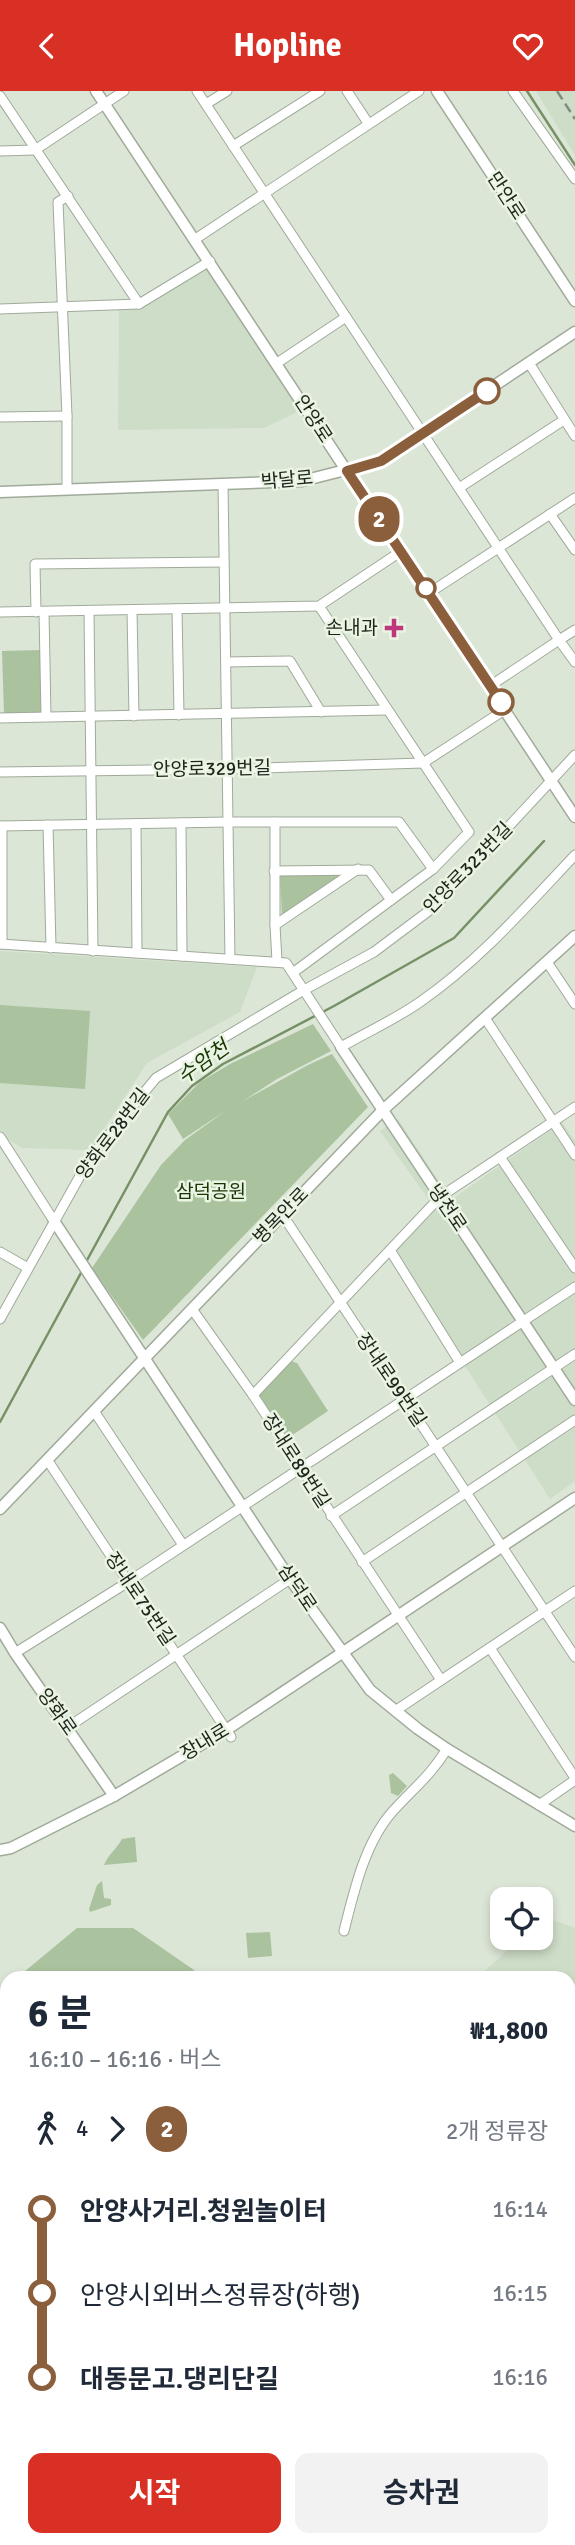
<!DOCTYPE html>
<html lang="ko">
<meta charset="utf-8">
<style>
body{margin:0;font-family:Signika,"Noto Sans KR",sans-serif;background:#f2f2f3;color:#1f2937;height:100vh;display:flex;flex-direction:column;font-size:26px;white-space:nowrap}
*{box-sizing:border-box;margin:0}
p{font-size:23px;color:#747a83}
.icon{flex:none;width:38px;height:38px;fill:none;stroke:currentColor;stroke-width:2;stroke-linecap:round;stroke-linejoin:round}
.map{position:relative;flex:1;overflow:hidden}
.drawer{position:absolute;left:0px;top:1880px;width:576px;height:576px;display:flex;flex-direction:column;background:#fff;border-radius:21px 21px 0 0;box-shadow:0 4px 10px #0003}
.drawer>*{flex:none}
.badge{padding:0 14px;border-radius:23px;font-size:24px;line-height:46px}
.controls{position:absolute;left:490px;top:1796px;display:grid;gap:14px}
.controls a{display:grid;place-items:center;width:63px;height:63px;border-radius:14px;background:#fff;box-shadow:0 4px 10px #0003;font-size:35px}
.map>.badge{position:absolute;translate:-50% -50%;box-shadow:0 0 0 4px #fff}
.legs{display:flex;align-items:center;gap:10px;height:77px;padding:0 28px;font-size:23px}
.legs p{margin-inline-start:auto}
.summary{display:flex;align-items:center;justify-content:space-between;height:119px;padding:0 28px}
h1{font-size:38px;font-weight:700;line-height:52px}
.cta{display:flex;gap:14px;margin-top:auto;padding:14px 28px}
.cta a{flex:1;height:80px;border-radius:14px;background:#d93025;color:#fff;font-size:28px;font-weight:700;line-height:80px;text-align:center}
.cta a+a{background:#f2f2f3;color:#1f2937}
ul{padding:0 28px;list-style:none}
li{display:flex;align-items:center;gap:24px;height:84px;font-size:26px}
li i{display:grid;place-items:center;width:10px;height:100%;margin:0 9px;background:currentColor}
li i::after{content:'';width:18px;height:18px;margin:-9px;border:5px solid;border-radius:50%;background:#fff}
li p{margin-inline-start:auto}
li:first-child i{background:linear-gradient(#0000 50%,currentColor 0)}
li:last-child i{background:linear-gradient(currentColor 50%,#0000 0)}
header{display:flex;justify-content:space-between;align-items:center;height:91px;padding:0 28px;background:#d93025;color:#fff;font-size:32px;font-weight:700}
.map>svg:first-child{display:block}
.built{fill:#ceddc7}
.green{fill:#aac29d}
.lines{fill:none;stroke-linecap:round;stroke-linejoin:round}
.stream{stroke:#769166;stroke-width:2.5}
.minor-casing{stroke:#a0aa9b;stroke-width:11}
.tertiary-casing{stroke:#a0aa9b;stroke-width:13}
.minor{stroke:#fff;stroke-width:9}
.tertiary{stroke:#fff;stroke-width:10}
.rail{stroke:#838a7e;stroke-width:2.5;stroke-dasharray:10 5;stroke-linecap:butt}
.line-1-casing{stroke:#fff;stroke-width:16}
.line-1{stroke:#8b5e3c;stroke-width:10}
.stop-1-dot{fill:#fff;stroke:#8b5e3c;stroke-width:3.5}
.poi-dot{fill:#bc377c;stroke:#e9f4e3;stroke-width:2.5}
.labels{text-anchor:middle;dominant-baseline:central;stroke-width:5;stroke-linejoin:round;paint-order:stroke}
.street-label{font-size:19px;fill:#1f231d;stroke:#e9f4e3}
.poi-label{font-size:19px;fill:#1f231d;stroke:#e9f4e3;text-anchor:end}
.park-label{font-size:19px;fill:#1b3605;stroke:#e9f4e3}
.water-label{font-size:21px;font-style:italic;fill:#1b3606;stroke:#e9f4e3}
</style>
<header><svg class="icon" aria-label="back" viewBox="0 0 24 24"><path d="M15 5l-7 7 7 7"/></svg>Hopline<svg class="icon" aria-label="heart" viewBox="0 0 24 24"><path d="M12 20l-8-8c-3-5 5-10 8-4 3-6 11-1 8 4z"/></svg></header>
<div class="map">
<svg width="575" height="2454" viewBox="0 0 575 2454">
<rect width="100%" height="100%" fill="#dce6d6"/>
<g class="built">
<path d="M536,0H575V64L568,53Z"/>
<path d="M210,175L306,317L264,337L118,339L119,218Z"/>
<path d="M0,860L257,876L240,921L147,972L90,1059L22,1057L0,1043Z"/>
<path d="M398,1028L451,1109L562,1031L575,1050V1390L550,1408L393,1162L436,1119L380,1040Z"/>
<path d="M555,1830L575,1837V2278H569V1886H478L522,1846H541V1833Z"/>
<path d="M0,2272L7,2276V2448H54V2454H0Z"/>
</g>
<g class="green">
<path d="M41,559L42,621L40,623L6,624L4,622L2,560Z"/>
<path d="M339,781V785L282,826L280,782Z"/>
<path d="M0,914L90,920L85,998L0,992Z"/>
<path d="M313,933L331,960L277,988L243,1010L308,974L332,963L368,1016L143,1249L92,1177L161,1074L185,1049L227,1019L183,1048L168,1023L200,991L230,973Z"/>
<path d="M291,1270L297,1272L328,1320L285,1349L259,1307V1301Z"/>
<path d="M393,1682L407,1695L398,1705L391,1702L389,1684Z"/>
<path d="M135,1746L137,1771L104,1774C109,1762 116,1759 122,1748Z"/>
<path d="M102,1790L104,1807L111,1808V1814L90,1821L89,1818L97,1794Z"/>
<path d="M77,1837H133L194,1879L196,1886H18Z"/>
<path d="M270,1841L272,1865L248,1867L246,1842Z"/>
<path d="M7,1896V2259L0,2256V1901Z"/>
<path d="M569,2130H575V2226L569,2228Z"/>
<path d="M81,2448H382L392,2454H80Z"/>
</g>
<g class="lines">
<g class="stream">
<path d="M527,0L575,74"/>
<path d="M86,1171L168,1021L192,995L223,973L334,915L454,847L544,750"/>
<path d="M0,1331L82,1180"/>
</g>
<g class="minor-casing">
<g id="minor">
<path d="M197,0L559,549L490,595"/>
<path d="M347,0L368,32"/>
<path d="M513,0L575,88"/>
<path d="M0,5L139,213"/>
<path d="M206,13L227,0"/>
<path d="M233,55L320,0"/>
<path d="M0,60L35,59L124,0"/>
<path d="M194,149L419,0"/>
<path d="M0,218L139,213L210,170"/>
<path d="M277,272L346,226"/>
<path d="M529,272L575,345"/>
<path d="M0,326L67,325"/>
<path d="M223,393L230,868"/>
<path d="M459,397L564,329"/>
<path d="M67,398V325L58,111L68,105"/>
<path d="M550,423L575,459"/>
<path d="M429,502L575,407"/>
<path d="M177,518L179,624"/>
<path d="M132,519L134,625"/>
<path d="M89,520L93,860"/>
<path d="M0,521L319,515L400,461"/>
<path d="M36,521L35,473L224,471"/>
<path d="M44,521L46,625"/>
<path d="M575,539L559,549L575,571"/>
<path d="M226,571L290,570L321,621"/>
<path d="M0,627L387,619"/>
<path d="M0,681L228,678L423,672L506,618"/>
<path d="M275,731V834L277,870"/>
<path d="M181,732L182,865"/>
<path d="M136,733L137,862"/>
<path d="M48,734L51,857"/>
<path d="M0,735L228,731H399L433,778"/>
<path d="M274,780L369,779L391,809"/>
<path d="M275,834L358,778"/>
<path d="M0,853L286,872L341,956C367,941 396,928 420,911C479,870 526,816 575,764"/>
<path d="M2,853V735"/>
<path d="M547,871L575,913"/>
<path d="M294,881L433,778L469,741L319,515"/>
<path d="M485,927L575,1064"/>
<path d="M0,1046L54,1130"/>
<path d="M500,1066L575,1177"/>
<path d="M282,1123L575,1566"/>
<path d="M390,1159L459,1270"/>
<path d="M0,1161L28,1177"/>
<path d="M192,1218L253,1304L441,1589"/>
<path d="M0,1228L90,1067L156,987L304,899L374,861L434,816L575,664"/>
<path d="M253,1304L440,1106L575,1016"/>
<path d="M94,1320L183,1454"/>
<path d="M48,1370L231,1646"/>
<path d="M331,1425L575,1263"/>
<path d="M362,1471L575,1329"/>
<path d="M490,1557L575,1687"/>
<path d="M15,1562L128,1491L575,1196"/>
<path d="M395,1620L575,1500"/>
<path d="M68,1636L290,1488"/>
<path d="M539,1714L575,1689"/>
<path d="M344,1840C354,1800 365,1751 393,1720C414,1697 430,1685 447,1658"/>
<path d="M0,2256L7,2260"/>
<path d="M66,2454L67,2448"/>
</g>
</g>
<g class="tertiary-casing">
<g id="tertiary">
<path d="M96,0L575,726"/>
<path d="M437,0L575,210"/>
<path d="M0,401L302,390L381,370L575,241"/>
<path d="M341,956L575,1309"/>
<path d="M54,1130L290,1488L370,1599L418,1638L447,1658L575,1735"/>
<path d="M0,1418L383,1019L575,845"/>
<path d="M0,1537L15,1562L114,1705"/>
<path d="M0,1759L11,1757L114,1705L226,1639L575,1407"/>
</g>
</g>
<use href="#minor" class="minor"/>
<use href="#tertiary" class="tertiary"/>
<path class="rail" d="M557,0L575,28"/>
</g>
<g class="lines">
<g class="line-1-casing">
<path id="line-1" d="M487,300L381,370L347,380L501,611"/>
</g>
<use href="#line-1" class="line-1"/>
</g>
<g class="stop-1-dot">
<circle cx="487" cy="300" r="12"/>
<circle cx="426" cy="497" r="9"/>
<circle cx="501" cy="611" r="12"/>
</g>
<path class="poi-dot" d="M390.5 526.5h7v7h7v7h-7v7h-7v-7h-7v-7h7z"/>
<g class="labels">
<g class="street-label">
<text transform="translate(506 105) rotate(57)">만안로</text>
<text transform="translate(313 328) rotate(57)">안양로</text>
<text transform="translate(287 389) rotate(-5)">박달로</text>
<text transform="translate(212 678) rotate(-1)">안양로329번길</text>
<text transform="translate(468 777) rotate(-46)">안양로323번길</text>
<text transform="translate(113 1043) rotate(-53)">양화로28번길</text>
<text transform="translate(447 1117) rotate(56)">냉천로</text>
<text transform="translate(281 1125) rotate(-46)">병목안로</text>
<text transform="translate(391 1289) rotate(56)">장내로99번길</text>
<text transform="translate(296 1370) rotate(57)">장내로89번길</text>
<text transform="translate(297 1497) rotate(56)">삼덕로</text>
<text transform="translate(140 1508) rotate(56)">장내로75번길</text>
<text transform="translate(57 1621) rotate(55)">양화로</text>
<text transform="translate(205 1651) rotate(-31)">장내로</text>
</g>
<g class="poi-label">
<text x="378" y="537">손내과</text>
</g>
<g class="park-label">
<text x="211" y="1101">삼덕공원</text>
</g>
<g class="water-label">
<text transform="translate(203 971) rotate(-36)">수암천</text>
</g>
</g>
</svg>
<div class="controls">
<a><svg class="icon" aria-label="locate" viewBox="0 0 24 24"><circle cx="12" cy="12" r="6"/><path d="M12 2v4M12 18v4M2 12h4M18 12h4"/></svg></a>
</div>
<b class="badge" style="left:379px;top:428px;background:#8b5e3c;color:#fff">2</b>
<section class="drawer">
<div class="summary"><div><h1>6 분</h1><p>16:10 – 16:16 · 버스</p></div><b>₩1,800</b></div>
<div class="legs"><svg class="icon" aria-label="walk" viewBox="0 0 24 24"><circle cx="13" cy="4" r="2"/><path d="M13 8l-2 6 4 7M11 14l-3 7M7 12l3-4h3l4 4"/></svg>4<svg class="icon" aria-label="forward" viewBox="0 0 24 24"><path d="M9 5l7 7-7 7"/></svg><b class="badge" style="background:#8b5e3c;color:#fff">2</b><p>2개 정류장</p></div>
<ul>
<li><i style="color:#8b5e3c"></i><b>안양사거리.청원놀이터</b><p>16:14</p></li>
<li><i style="color:#8b5e3c"></i><span>안양시외버스정류장(하행)</span><p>16:15</p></li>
<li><i style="color:#8b5e3c"></i><b>대동문고.댕리단길</b><p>16:16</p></li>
</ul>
<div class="cta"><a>시작</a><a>승차권</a></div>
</section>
</div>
